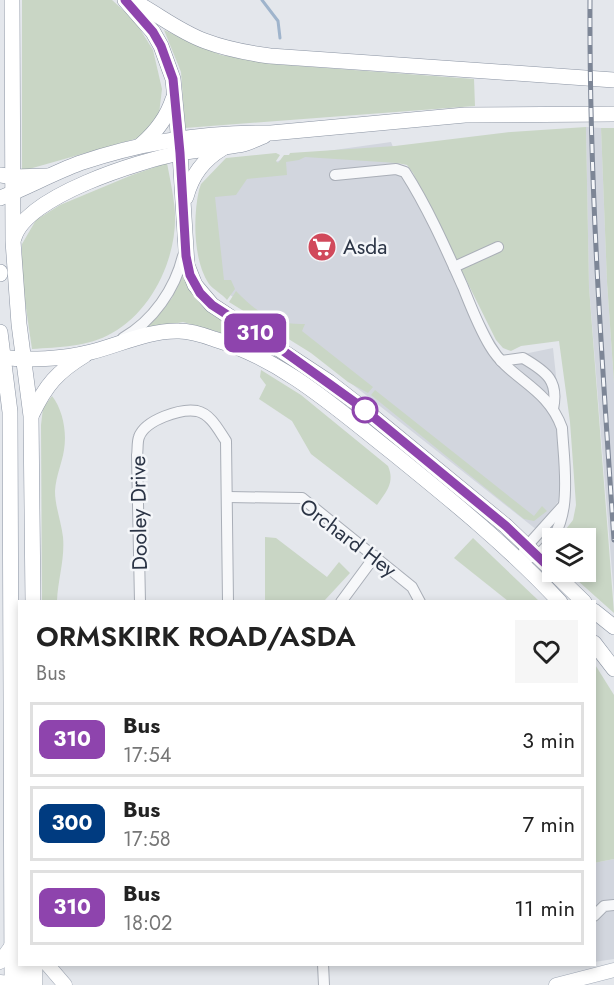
<!DOCTYPE html>
<style>
body{margin:0;font-family:Jost,sans-serif;background:#f6f6f6;color:#222;height:100vh;display:flex;flex-direction:column;font-size:22px;white-space:nowrap}
*{box-sizing:border-box;margin:0}
p{font-size:20px;color:#767676}
.icon{flex:none;width:33px;height:33px;fill:none;stroke:currentColor;stroke-width:2;stroke-linecap:round;stroke-linejoin:round}
.map{position:relative;flex:1;overflow:hidden}
.side{position:absolute;left:18px;top:600px;width:578px;height:366px;display:flex;flex-direction:column;background:#fff;border-radius:0px;box-shadow:0 3px 9px #0003}
.side>*{flex:none}
.badge{padding:0 12px;border-radius:9px;font-size:21px;line-height:39px}
.buttons{position:absolute;left:542px;top:528px;display:grid;gap:12px}
.buttons a{display:grid;place-items:center;width:54px;height:54px;border-radius:0px;background:#fff;box-shadow:0 3px 9px #0003;font-size:30px}
.map>.badge{position:absolute;translate:-50% -50%;box-shadow:0 0 0 3px #fff}
.round{display:grid;place-items:center;flex:none;width:63px;height:63px;border-radius:0px;background:#f6f6f6}
.headline{display:flex;align-items:center;justify-content:space-between;height:102px;padding:0 18px}
h1{font-size:28px;font-weight:600;line-height:45px}
ul{padding:0;list-style:none}
li{display:flex;align-items:center;gap:18px;height:75px;margin:0 12px 9px;padding:0 6px;border:3px solid #e0e0e0;border-radius:0px}
li div{flex:1}
li b{display:block;font-size:22px}
li em{font-style:normal}
li .badge{min-width:66px;font-weight:700;text-align:center}
.map>svg:first-child{display:block}
.built{fill:#d2d6de}
.green{fill:#c9d6c5}
.lines{fill:none;stroke-linecap:round;stroke-linejoin:round}
.stream{stroke:#9fb4cc;stroke-width:3}
.minor-casing{stroke:#a9aeb7;stroke-width:12}
.major-casing{stroke:#a3abb8;stroke-width:15}
.highway-casing{stroke:#8b94a3;stroke-width:16}
.minor{stroke:#f7f8fa;stroke-width:10}
.major{stroke:#fff;stroke-width:14}
.highway{stroke:#fff;stroke-width:15}
.rail-casing{stroke:#7d8696;stroke-width:5}
.rail{stroke:#f4f6f9;stroke-width:3;stroke-dasharray:9;stroke-linecap:butt}
.line-casing{stroke:#fff;stroke-width:14}
.line{stroke:#8e44ad;stroke-width:9}
.stop-dot{fill:#fff;stroke:#8e44ad;stroke-width:3}
.labels{text-anchor:middle;dominant-baseline:central;stroke-width:5;stroke-linejoin:round;paint-order:stroke}
.poi-label{font-size:21px;fill:#2b3445;stroke:#f4f6f9;text-anchor:start}
.street-label{font-size:21px;fill:#2b3445;stroke:#f4f6f9}
</style>
<div class="map">
<svg width="614" height="985" viewBox="0 0 614 985">
<rect width="100%" height="100%" fill="#e4e7ec"/>
<g class="built">
<path d="M586,127L601,128L607,282L614,383V596L589,287Z"/>
<path d="M391,142L403,172L504,358L553,348L568,488L537,530L281,328L216,286L212,188L245,173L292,156Z"/>
<path d="M614,859V959L594,962V863Z"/>
</g>
<g class="green">
<path d="M22,0H112L135,21L153,50L162,89L159,114L142,137L22,171Z"/>
<path d="M164,30L221,55L273,64L474,79L475,106L185,128L181,72Z"/>
<path d="M586,127L589,287L614,613L568,572H585V538H559L573,520L576,505L570,422L559,341L521,346L511,351L503,348L496,340L413,173L407,165L397,163L305,157L299,160L286,162L287,175L247,179L236,195L215,197L224,280H231L235,289L227,300C222,294 214,290 209,284C193,260 193,217 199,190L201,184L226,158L276,153L280,155L276,161L278,163L284,155H289L290,153L395,146L511,132Z"/>
<path d="M601,128H614V383L607,282Z"/>
<path d="M167,163C170,179 174,197 175,213C177,258 152,311 112,333C88,347 59,347 32,349L22,281V244L36,220L60,205L132,175Z"/>
<path d="M181,272L192,290L267,345L265,350L215,331L183,322L142,330L172,298Z"/>
<path d="M236,291C258,313 273,325 305,324L302,331L373,387L368,393L348,382L311,353L229,302Z"/>
<path d="M261,370L301,395L388,466C395,482 387,491 377,505L311,454L292,421L259,399L266,385L260,377Z"/>
<path d="M375,390L534,516L542,506L547,511L534,521L524,519L371,395Z"/>
<path d="M52,396C63,410 67,432 64,450C62,463 56,476 55,491C55,506 61,521 63,537C65,559 58,579 57,601H42L41,425L43,408Z"/>
<path d="M265,537L276,538L327,577L339,562L350,573L324,601H265Z"/>
<path d="M473,538L539,601H508L454,558Z"/>
<path d="M594,663L614,695V859L594,863Z"/>
</g>
<g class="lines">
<path class="stream" d="M262,0L278,21L280,38"/>
<g class="minor-casing">
<g id="minor">
<path d="M335,175L396,169L405,172C428,208 446,249 463,287C471,307 479,328 490,346C510,380 547,386 562,428C564,468 576,527 537,555C532,558 525,559 520,561"/>
<path d="M454,267L498,247"/>
<path d="M123,338C153,321 175,289 183,256"/>
<path d="M501,361L523,358C547,372 559,381 553,409"/>
<path d="M228,497L302,498L412,587L420,602"/>
<path d="M524,551L527,546L563,506"/>
<path d="M140,602L137,455C138,450 137,442 139,437C145,420 181,408 197,411C211,414 219,431 226,441L228,602"/>
<path d="M341,602L375,556"/>
<path d="M594,916L604,906L614,905"/>
<path d="M323,964L324,985"/>
</g>
</g>
<g class="major-casing">
<g id="major">
<path d="M0,962L12,945"/>
<path d="M47,964L65,985"/>
<path d="M0,982L26,985"/>
<path d="M12,983L24,976L25,964"/>
<path d="M556,985L614,970"/>
</g>
</g>
<g class="highway-casing">
<g id="highway">
<path d="M12,0L13,241L19,324L31,416L33,602"/>
<path d="M125,0L153,32L161,46L173,79L180,153L187,265L195,285L212,305L329,382L360,406L506,526L552,570"/>
<path d="M135,2C159,15 180,32 205,41C226,49 248,53 270,56L614,80"/>
<path d="M141,145C156,132 167,118 173,99"/>
<path d="M0,175L13,177L47,176"/>
<path d="M186,197C192,175 203,160 223,148"/>
<path d="M0,198C28,187 53,173 80,163C142,142 206,132 271,133L465,115L614,114"/>
<path d="M14,238C26,196 139,161 180,153C199,149 219,149 238,145C247,144 256,139 264,136"/>
<path d="M0,272V274"/>
<path d="M0,332L10,412L12,985"/>
<path d="M0,357C28,361 63,359 91,352C119,345 149,330 179,331C191,331 203,335 214,339C284,360 337,409 393,453C451,500 509,547 560,602"/>
<path d="M32,414C46,385 57,372 85,355"/>
<path d="M553,572L584,602"/>
<path d="M594,611L614,627"/>
<path d="M594,643L614,669"/>
<path d="M35,964V985"/>
</g>
</g>
<use href="#minor" class="minor"/>
<use href="#major" class="major"/>
<use href="#highway" class="highway"/>
<g class="rail-casing">
<path id="rail" d="M590,0C589,181 602,361 614,540"/>
</g>
<use href="#rail" class="rail"/>
</g>
<g class="lines">
<g class="line-casing">
<path id="line" d="M125,0L153,32L161,46L173,79L180,153L186,256L190,275L200,293L212,305L282,350L360,406L506,526L552,570"/>
</g>
<use href="#line" class="line"/>
</g>
<defs>
<g id="supermarket-disc" transform="scale(1.5)"><circle r="9.5" fill="#d1495b" stroke="#f4f6f9"/><path d="M-6-5.5h2.5l.6 2H6L4.5 2H-2.5L-4.4-4H-6ZM-1.5 3.2a1.3 1.3 0 1 0 .1 0ZM3 3.2a1.3 1.3 0 1 0 .1 0Z" fill="#fff"/></g>
</defs>
<g fill-rule="evenodd">
<use href="#supermarket-disc" x="322" y="247"/>
</g>
<circle class="stop-dot" cx="365" cy="410" r="12"/>
<g class="labels">
<g class="poi-label">
<text x="343" y="247">Asda</text>
</g>
<g class="street-label">
<text transform="translate(139 513) rotate(-91)">Dooley Drive</text>
<text transform="translate(348 538) rotate(37)">Orchard Hey</text>
</g>
</g>
</svg>
<div class="buttons">
<a><svg class="icon" aria-label="layers" viewBox="0 0 24 24"><path d="M12 4l9 5-9 5-9-5zM3 14l9 5 9-5"/></svg></a>
</div>
<b class="badge" style="left:255px;top:333px;background:#8e44ad;color:#fff">310</b>
<section class="side">
<div class="headline"><div><h1>ORMSKIRK ROAD/ASDA</h1><p>Bus</p></div><a class="round"><svg class="icon" aria-label="heart" viewBox="0 0 24 24"><path d="M12 20l-8-8c-3-5 5-10 8-4 3-6 11-1 8 4z"/></svg></a></div>
<ul>
<li><span class="badge" style="background:#8e44ad;color:#fff">310</span><div><b>Bus</b><p>17:54</p></div><em>3 min</em></li>
<li><span class="badge" style="background:#003b80;color:#fff">300</span><div><b>Bus</b><p>17:58</p></div><em>7 min</em></li>
<li><span class="badge" style="background:#8e44ad;color:#fff">310</span><div><b>Bus</b><p>18:02</p></div><em>11 min</em></li>
</ul>
</section>
</div>
